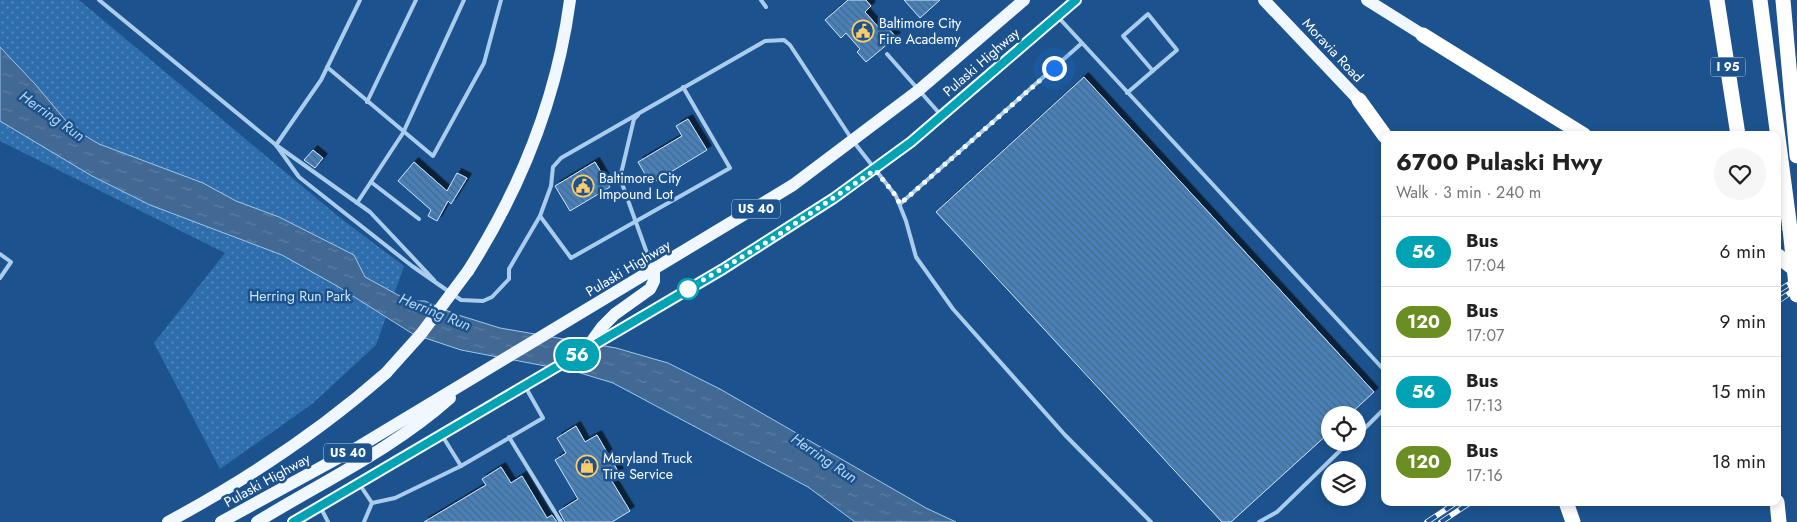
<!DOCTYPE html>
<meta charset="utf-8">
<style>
body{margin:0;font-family:Jost,sans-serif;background:#f6f6f6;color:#222;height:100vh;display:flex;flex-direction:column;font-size:19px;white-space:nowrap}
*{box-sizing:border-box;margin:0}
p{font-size:16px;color:#767676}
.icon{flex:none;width:28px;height:28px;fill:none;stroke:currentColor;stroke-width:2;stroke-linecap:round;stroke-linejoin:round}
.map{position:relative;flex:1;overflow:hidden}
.sheet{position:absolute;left:1381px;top:131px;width:400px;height:375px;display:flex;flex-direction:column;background:#fff;border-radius:10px;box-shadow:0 2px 8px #0003}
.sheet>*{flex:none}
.badge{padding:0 10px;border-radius:16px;font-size:18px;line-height:32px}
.fabs{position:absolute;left:1321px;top:406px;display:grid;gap:10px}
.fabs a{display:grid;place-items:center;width:45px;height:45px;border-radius:50%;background:#fff;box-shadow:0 2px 8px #0003;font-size:25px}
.you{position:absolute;width:25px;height:25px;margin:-12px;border:4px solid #fff;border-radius:50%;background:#1a73e8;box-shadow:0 0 0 8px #1a73e833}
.map>.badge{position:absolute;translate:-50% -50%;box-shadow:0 0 0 2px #fff}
.round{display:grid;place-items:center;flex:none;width:52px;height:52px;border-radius:26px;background:#f6f6f6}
.overview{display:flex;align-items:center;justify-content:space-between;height:85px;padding:0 15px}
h1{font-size:24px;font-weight:700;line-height:38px}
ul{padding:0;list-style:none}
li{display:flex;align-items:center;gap:15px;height:70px;padding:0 15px;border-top:1px solid #e0e0e0}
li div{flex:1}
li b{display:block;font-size:19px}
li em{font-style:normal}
li .badge{min-width:55px;font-weight:700;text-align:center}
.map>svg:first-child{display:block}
.grass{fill:url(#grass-dots)}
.water{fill:url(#water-ripples);stroke:#9dc7ef}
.building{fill:url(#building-back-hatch);stroke:#d0e5fa;filter:url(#shadow)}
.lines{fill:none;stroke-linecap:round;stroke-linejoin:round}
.service{stroke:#aacced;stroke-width:4}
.primary{stroke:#f1f7ff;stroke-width:12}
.motorway{stroke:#fff;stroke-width:15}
.rail-casing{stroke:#fff;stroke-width:5.5}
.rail{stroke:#1c538e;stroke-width:4;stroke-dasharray:11;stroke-linecap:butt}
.primary-bridge{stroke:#f1f7ff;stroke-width:12}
.motorway-bridge{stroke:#fff;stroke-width:15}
.line-casing{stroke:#fff;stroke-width:11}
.line{stroke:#00a3b4;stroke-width:8}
.walk{stroke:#fff;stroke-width:5;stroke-dasharray:0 9}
.stop-dot{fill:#fff;stroke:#00a3b4;stroke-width:2.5}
.labels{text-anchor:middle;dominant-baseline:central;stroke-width:5;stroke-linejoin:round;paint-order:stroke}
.shield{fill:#1c538e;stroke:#bbcbdd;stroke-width:1}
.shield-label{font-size:12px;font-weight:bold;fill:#fff}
.poi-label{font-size:14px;fill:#fff;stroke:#1c538e;text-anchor:start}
.street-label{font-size:14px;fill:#fff;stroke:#1c538e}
.park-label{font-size:14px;fill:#d0e5fa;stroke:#1c538e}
.water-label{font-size:15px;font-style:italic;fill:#b6d6f4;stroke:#1c538e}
</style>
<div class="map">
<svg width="1797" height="522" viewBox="0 0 1797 522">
<defs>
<pattern id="grass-dots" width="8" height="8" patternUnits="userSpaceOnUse" patternTransform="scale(1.25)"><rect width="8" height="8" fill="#2f6eac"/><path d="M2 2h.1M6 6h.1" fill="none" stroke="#598bbd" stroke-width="1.8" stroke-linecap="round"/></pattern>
<pattern id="water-ripples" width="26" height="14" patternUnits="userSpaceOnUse" patternTransform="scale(1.25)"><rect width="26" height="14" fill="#416993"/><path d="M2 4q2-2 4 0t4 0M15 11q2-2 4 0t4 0" fill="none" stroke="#5e80a3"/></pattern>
<pattern id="building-back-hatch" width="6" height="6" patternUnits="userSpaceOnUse" patternTransform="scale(1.25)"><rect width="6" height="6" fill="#4980b8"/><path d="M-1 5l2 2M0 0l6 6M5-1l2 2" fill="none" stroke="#4a6987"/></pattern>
<filter id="shadow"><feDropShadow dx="4.5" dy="-4.5" stdDeviation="0" flood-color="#0009"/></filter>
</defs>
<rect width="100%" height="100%" fill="#1c538e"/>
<path class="grass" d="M0,0H79L339,217L404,266L376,345L312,404L220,469L154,343L225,253L0,141Z"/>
<path class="water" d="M0,47L35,84L72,128L99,144L203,183L236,201L279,217L354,255L365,277L409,301H425L455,314L500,328L616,348L668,363L720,389L926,508L956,522H855L808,487L613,383L577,372L461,350L413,334L337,286L282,255L150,205L92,176L0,121Z"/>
<g class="building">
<path d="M848,0H866L871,6L865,12L881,30L886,26L896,37L866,62L857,52L860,49L846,33L841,38L825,20Z"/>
<path d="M904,0H940L920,18Z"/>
<path d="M1084,77L1374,392L1349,415H1330V432L1231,522H1222L936,212Z"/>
<path d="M688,119L707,150L651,184L638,162L682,136L676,126Z"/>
<path d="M313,150L323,158L315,168L304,160Z"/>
<path d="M414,162L447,191L457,173L467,178L451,204L448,201L437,221L428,216L431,210L398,181Z"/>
<path d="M595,162L610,187L570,211L555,186Z"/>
<path d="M576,426L585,442L597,435L619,473L610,478L630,511L612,522H565L559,511L578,499L555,460L566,453L557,438Z"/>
<path d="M501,467L511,483L522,476L547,518L552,515L557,522H424L486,485L482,479Z"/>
</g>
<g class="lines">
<g class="service">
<path d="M99,0L276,145L370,212L434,280"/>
<path d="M761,0L766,7"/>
<path d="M1059,18L1385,371"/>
<path d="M887,54L940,114"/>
<path d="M327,67L433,156L484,63L501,0"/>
<path d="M1127,93L1177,50L1148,14L1123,36L1153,71"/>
<path d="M367,102L416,0"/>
<path d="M638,115L634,119L620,178L652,267"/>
<path d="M276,145L299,177L412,266L461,300L483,301L492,297L509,279V269L540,216L551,186L553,167L561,158L765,41L784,40L790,45L853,141L896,196L906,221L916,257L953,309L1065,435L1151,522"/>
<path d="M276,145L321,80L360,0"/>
<path d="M371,182L419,219"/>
<path d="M357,203L403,133L464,0"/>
<path d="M900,204L1082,43"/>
<path d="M540,216L571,258L730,168L683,87"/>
<path d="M0,254L11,262L0,278"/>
<path d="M1358,435L1385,408"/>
<path d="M443,437L461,466L543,418L526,388"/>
<path d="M509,437L561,522"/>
<path d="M360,485L372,503L364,522"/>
<path d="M372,503L395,498L461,466"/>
<path d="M321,508L328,522"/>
<path d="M1259,522L1277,512L1349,442"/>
</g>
<g class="primary">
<path d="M1264,0L1359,100"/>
<path d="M1367,0L1423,35"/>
<path d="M468,271C521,188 557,98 570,0"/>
<path d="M589,345L602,327L615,314L650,289L654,281V270"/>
<path d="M168,522C246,480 319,432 386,373"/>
<path d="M221,522L360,446L793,185L919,90L1024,0"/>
<path d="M257,522C322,482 393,449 450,398"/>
<path d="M293,522L723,269L834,198L911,142L1076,0"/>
</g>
<g class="motorway">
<path d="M1717,0L1738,135"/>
<path d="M1760,0L1790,229"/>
<path d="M1783,0L1797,156"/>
<path d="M1423,35L1584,135"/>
<path d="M1359,100L1385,136"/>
<path d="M1566,502L1573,522"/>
<path d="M1777,502L1779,522"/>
</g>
<g class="rail-casing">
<g id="rail">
<path d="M1778,291L1797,279"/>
<path d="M1778,301L1797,288"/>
<path d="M1427,522L1457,502"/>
<path d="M1441,522L1471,502"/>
</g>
</g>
<use href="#rail" class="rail"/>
<path class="primary-bridge" d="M386,373L421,334L468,271"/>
<g class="motorway-bridge">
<path d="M1790,229L1797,295"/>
<path d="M1778,256L1797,271"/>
</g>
</g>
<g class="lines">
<g class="line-casing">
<path id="line" d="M293,522L723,269L834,198L911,142L1076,0"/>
</g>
<use href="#line" class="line"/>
<path class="walk" d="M688,289L772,239L875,170L896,196L900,204L1054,68"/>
</g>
<defs>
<g id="civic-ring" transform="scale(1.125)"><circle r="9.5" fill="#1c538e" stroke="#fdcb68" stroke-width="1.5"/><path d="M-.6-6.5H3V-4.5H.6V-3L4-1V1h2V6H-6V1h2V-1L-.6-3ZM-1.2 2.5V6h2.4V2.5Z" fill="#fdcb68"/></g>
<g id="shop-ring" transform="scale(1.125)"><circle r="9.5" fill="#1c538e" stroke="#fdcb68" stroke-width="1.5"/><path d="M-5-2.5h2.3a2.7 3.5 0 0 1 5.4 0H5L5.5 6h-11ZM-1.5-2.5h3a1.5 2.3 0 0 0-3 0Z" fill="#fdcb68"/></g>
</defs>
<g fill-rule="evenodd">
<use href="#civic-ring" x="863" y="31"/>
<use href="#civic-ring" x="583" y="186"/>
<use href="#shop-ring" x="587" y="466"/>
</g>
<circle class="stop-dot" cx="688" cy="289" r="10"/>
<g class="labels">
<g class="shield">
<rect x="1710.5" y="57.5" width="35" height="19" rx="4"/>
<rect x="732" y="199.5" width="48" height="19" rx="4"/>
<rect x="324" y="443.5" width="48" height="19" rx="4"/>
</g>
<g class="shield-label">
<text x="1728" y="67">I 95</text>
<text x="756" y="209">US 40</text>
<text x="348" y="453">US 40</text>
</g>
<g class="poi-label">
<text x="879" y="23">Baltimore City<tspan x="879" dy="16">Fire Academy</tspan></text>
<text x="599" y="178">Baltimore City<tspan x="599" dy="16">Impound Lot</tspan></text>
<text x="603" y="458">Maryland Truck<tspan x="603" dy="16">Tire Service</tspan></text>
</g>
<g class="street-label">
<text transform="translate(1333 50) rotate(47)">Moravia Road</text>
<text transform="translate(981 62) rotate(-41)">Pulaski Highway</text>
<text transform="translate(628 268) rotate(-31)">Pulaski Highway</text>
<text transform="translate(267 480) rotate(-29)">Pulaski Highway</text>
</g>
<g class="park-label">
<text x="300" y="296">Herring Run Park</text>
</g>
<g class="water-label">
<text transform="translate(52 116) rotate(35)">Herring Run</text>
<text transform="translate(435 312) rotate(22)">Herring Run</text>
<text transform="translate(824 458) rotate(34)">Herring Run</text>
</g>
</g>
</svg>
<div class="fabs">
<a><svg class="icon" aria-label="locate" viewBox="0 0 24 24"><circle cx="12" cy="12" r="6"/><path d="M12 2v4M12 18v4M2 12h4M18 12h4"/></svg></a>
<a><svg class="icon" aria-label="layers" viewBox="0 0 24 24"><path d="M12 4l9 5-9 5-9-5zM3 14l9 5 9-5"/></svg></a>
</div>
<div class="you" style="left:1054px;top:68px"></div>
<b class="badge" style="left:577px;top:355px;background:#00a3b4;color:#fff">56</b>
<section class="sheet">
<div class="overview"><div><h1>6700 Pulaski Hwy</h1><p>Walk · 3 min · 240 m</p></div><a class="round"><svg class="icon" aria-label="heart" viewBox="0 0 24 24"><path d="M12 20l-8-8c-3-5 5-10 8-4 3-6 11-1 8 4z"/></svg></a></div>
<ul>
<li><span class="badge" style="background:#00a3b4;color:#fff">56</span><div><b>Bus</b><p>17:04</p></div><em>6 min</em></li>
<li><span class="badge" style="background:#6b8e23;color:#fff">120</span><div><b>Bus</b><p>17:07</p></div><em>9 min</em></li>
<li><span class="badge" style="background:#00a3b4;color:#fff">56</span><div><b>Bus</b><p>17:13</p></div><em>15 min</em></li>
<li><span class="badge" style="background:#6b8e23;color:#fff">120</span><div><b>Bus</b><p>17:16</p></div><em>18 min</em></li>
</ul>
</section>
</div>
